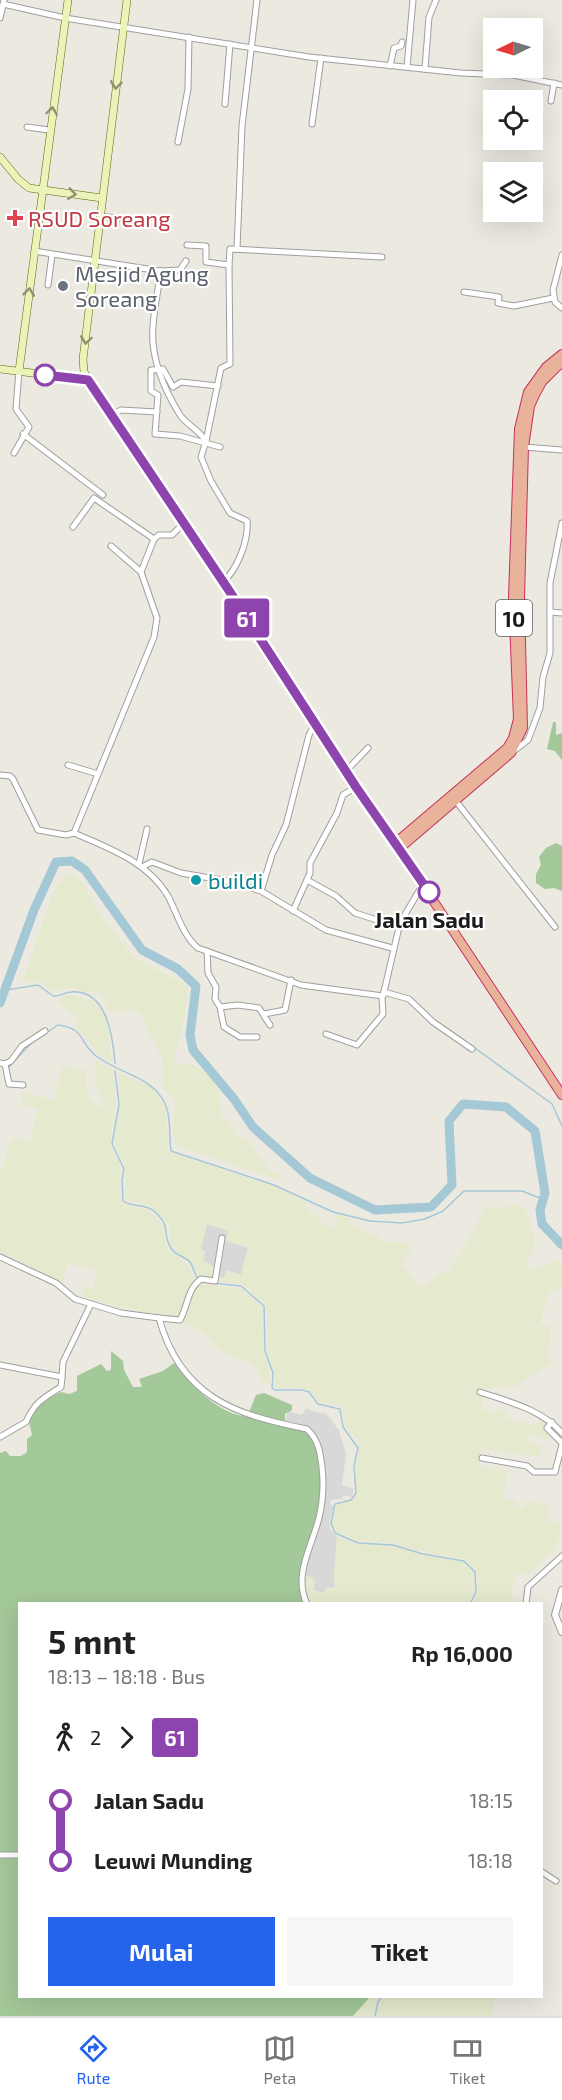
<!DOCTYPE html>
<html lang="id">
<meta charset="utf-8">
<style>
body{margin:0;font-family:"Exo 2",sans-serif;background:#f6f6f6;color:#222;height:100vh;display:flex;flex-direction:column;font-size:22px;white-space:nowrap}
*{box-sizing:border-box;margin:0}
p{font-size:20px;color:#767676}
.icon{flex:none;width:33px;height:33px;fill:none;stroke:currentColor;stroke-width:2;stroke-linecap:round;stroke-linejoin:round}
.map{position:relative;flex:1;overflow:hidden}
.side{position:absolute;left:18px;top:1602px;width:525px;height:396px;display:flex;flex-direction:column;background:#fff;border-radius:0px;box-shadow:0 6px 24px #0002}
.side>*{flex:none}
.badge{padding:0 12px;border-radius:4px;font-size:21px;line-height:39px}
.needle{width:39px;rotate:265deg}
.tools{position:absolute;left:483px;top:18px;display:grid;gap:12px}
.tools a{display:grid;place-items:center;width:60px;height:60px;border-radius:0px;background:#fff;box-shadow:0 6px 24px #0002;font-size:30px}
.map>.badge{position:absolute;translate:-50% -50%;box-shadow:0 0 0 3px #fff}
.legs{display:flex;align-items:center;gap:9px;height:66px;padding:0 30px;font-size:20px}
.legs p{margin-inline-start:auto}
.headline{display:flex;align-items:center;justify-content:space-between;height:102px;padding:0 30px}
h1{font-size:33px;font-weight:700;line-height:45px}
.cta{display:flex;gap:12px;margin-top:auto;padding:12px 30px}
.cta a{flex:1;height:69px;border-radius:0px;background:#2563eb;color:#fff;font-size:24px;font-weight:700;line-height:69px;text-align:center}
.cta a+a{background:#f6f6f6;color:#222}
ul{padding:0 30px;list-style:none}
li{display:flex;align-items:center;gap:21px;height:60px;font-size:22px}
li i{display:grid;place-items:center;width:9px;height:100%;margin:0 8px;background:currentColor}
li i::after{content:'';width:15px;height:15px;margin:-8px;border:4px solid;border-radius:50%;background:#fff}
li p{margin-inline-start:auto}
li:first-child i{background:linear-gradient(#0000 50%,currentColor 0)}
li:last-child i{background:linear-gradient(currentColor 50%,#0000 0)}
.menu{display:flex;justify-content:space-around;align-items:center;height:84px;border-top:2px solid #e0e0e0;background:#fff;font-size:16px;color:#767676}
.menu a{display:grid;justify-items:center;gap:3px}
.menu .current{color:#2563eb}
.map>svg:first-child{display:block}
.residential{fill:#d9d8d8}
.farmland{fill:#e5eace;fill-rule:evenodd}
.forest{fill:#a3c899}
.lines{fill:none;stroke-linecap:round;stroke-linejoin:round}
.stream{stroke:#a5c8d6;stroke-width:1.5}
.river{stroke:#a5c8d6;stroke-width:9}
.minor-casing{stroke:#9f9f9f;stroke-width:7}
.tertiary-casing{stroke:#9f9f9f;stroke-width:8}
.secondary-casing{stroke:#57670d;stroke-width:8}
.trunk-casing{stroke:#c7315a;stroke-width:10}
.minor{stroke:#fff;stroke-width:5}
.tertiary{stroke:#fff;stroke-width:6}
.secondary{stroke:#ecf3b8;stroke-width:7}
.trunk{stroke:#e8b29b;stroke-width:8}
.oneway{stroke:#8e9271}
.line-1-casing{stroke:#fff;stroke-width:14}
.line-1{stroke:#8e44ad;stroke-width:9}
.health-dot{fill:#e0444e;stroke:#fff;stroke-width:2}
.worship-dot{fill:#6b7280;stroke:#fff;stroke-width:2}
.stop-1-dot{fill:#fff;stroke:#8e44ad;stroke-width:3}
.culture-dot{fill:#0f9aa8;stroke:#fff;stroke-width:2}
.labels{text-anchor:middle;dominant-baseline:central;stroke-width:4.5;stroke-linejoin:round;paint-order:stroke}
.shield{fill:#fff;stroke:#5f5f5f;stroke-width:1.5}
.shield-label{font-size:21px;font-weight:bold;fill:#1b1b1b}
.health-label{font-size:22px;fill:#be3a42;stroke:#fff;text-anchor:start}
.worship-label{font-size:22px;fill:#5b616d;stroke:#fff;text-anchor:start}
.culture-label{font-size:22px;fill:#0d838f;stroke:#fff;text-anchor:start}
.stop-label{font-size:22px;font-weight:bold;fill:#1b1b1b;stroke:#fff}
</style>
<div class="map">
<svg width="562" height="2016" viewBox="0 0 562 2016">
<rect width="100%" height="100%" fill="#ece9e1"/>
<g class="residential">
<path d="M207,1224L229,1231L248,1248L241,1275L223,1278L213,1274L214,1267L203,1261L200,1249Z"/>
<path d="M306,1408L315,1412L326,1413L339,1430L346,1454L342,1485L354,1489L352,1497L343,1495L342,1499L331,1500L330,1504L335,1507L329,1521L330,1529L337,1537L334,1575L335,1589L328,1588L324,1593L313,1590L315,1581L305,1575L285,1421L288,1411L302,1415Z"/>
</g>
<g class="farmland">
<path d="M65,875H74L81,881L103,919L136,959L189,986L182,1030L174,1059L179,1065L192,1064L211,1077L218,1090L221,1117L228,1120L237,1136L249,1141L271,1172L280,1175L281,1181L177,1146L173,1135L175,1101L164,1089L163,1061L140,1013L129,1010L110,1012L103,996L96,990L85,993L69,987L55,992L39,981L22,982L52,895Z"/>
<path d="M73,995L92,1001L102,1012L108,1026L112,1062L98,1054L78,1028V1020L60,1003L59,999L63,996Z"/>
<path d="M96,1060L113,1070L116,1104L110,1145L122,1169L119,1180L121,1202L127,1206L144,1208L154,1215L165,1228V1243L170,1252L188,1264L194,1278L200,1284L240,1288L262,1307L261,1326L265,1338L263,1352L270,1370V1385L264,1382L252,1364L223,1353L198,1329L177,1319L123,1308L83,1296L84,1287L93,1288L97,1269L68,1264L63,1282L0,1252V1168L5,1169L4,1161L9,1142L13,1143L14,1138L30,1142L38,1108L21,1105L22,1091L53,1100L62,1066L85,1070L87,1092L90,1099L98,1106L104,1105L95,1085Z"/>
<path d="M118,1072L151,1086L165,1109L169,1152L273,1186L305,1201V1206L331,1230L339,1221L335,1219L336,1215L353,1219L349,1222L351,1226L358,1227L368,1235H377L381,1241L410,1244V1251L402,1265L419,1287L426,1285L442,1272H449L487,1206L501,1209L513,1204L526,1209L535,1242L534,1249L526,1262L527,1267L534,1270L556,1260L562,1263V1291H550L540,1324L548,1326L550,1333L548,1355L552,1363L515,1386L484,1389L479,1395L484,1398L480,1407L493,1414L497,1410L507,1412V1418L537,1426L541,1417L553,1423L549,1428L552,1431L548,1439L528,1434L527,1442L543,1447L538,1457L482,1449L479,1467L507,1470L503,1499L518,1500L517,1507L525,1508L526,1500L550,1506L548,1521L561,1523L560,1538L552,1551L531,1572L525,1575L518,1573L510,1596L516,1598L515,1603H472L478,1592L477,1572L465,1559L424,1552L393,1543L358,1541L337,1532L332,1523L337,1505L352,1501L358,1493L355,1471L359,1457L358,1442L345,1426L341,1408L338,1405L319,1402L310,1391L302,1388L274,1387L275,1373L267,1351V1312L263,1302L241,1284L202,1280L191,1262L173,1249L169,1241L170,1227L157,1212L148,1205L125,1200L126,1169L114,1144L120,1104ZM207,1224L228,1231L226,1241L248,1248L241,1275L227,1270L223,1278L213,1274L214,1267L203,1261L205,1251L201,1249Z"/>
<path d="M337,1537L357,1544L392,1546L423,1555L464,1562L474,1572V1596L469,1603H304L300,1583L304,1575L313,1578L314,1590L323,1593L327,1587L335,1588L334,1575Z"/>
<path d="M386,1996H495V1997L492,2016H376L380,2003Z"/>
<path d="M370,1997H381L373,2016H353Z"/>
</g>
<g class="forest">
<path d="M553,722H556V735L562,733V760L555,751L547,749Z"/>
<path d="M556,843L562,846V891L554,888L545,889L536,883V874L541,865L539,857L546,848Z"/>
<path d="M111,1351L123,1361L124,1370L133,1387H142L139,1379L163,1371L174,1363C193,1386 215,1412 247,1417L256,1395L264,1393L292,1405V1410L285,1414V1421C293,1423 294,1426 300,1429C356,1461 289,1556 304,1603L20,1604V1996L370,1997L353,2016H0V1453L6,1451L10,1456H21L27,1452V1439L32,1435L29,1422L32,1413L44,1400L61,1392L69,1394L77,1391V1376L101,1364L107,1371L111,1370Z"/>
</g>
<g class="lines">
<g class="stream">
<path d="M6,990L38,985L53,996C60,997 64,992 71,992C107,989 113,1037 115,1063"/>
<path d="M433,1019L461,1038"/>
<path d="M46,1033L58,1025C86,1029 78,1041 95,1055C119,1075 157,1076 167,1109C171,1121 169,1138 171,1151L274,1185L333,1212L370,1221L402,1223L425,1219L443,1211L464,1191H522L545,1200"/>
<path d="M475,1048L552,1104L562,1126"/>
<path d="M9,1067L32,1042"/>
<path d="M115,1071L119,1104L112,1144L124,1169L122,1180L123,1201C133,1208 144,1203 154,1211C173,1228 161,1233 171,1248C176,1256 184,1256 190,1262C194,1268 194,1274 198,1279"/>
<path d="M202,1282L241,1286L264,1306L265,1351L273,1373L272,1388L275,1390H302L309,1392L318,1404L340,1409L343,1427L358,1448L354,1466L356,1493L351,1500L335,1504L331,1523L335,1533L358,1543L393,1545L423,1554L464,1561L475,1572L476,1592L470,1604"/>
<path d="M375,2016L378,2002L383,1996"/>
</g>
<path class="river" d="M0,1003L34,910L56,862L72,861L85,870L142,950L178,969L196,986L190,1035L193,1050L234,1099L253,1127L310,1178L375,1210L431,1207L452,1185L449,1121L463,1104L506,1107L535,1131L545,1193L540,1210L542,1224L562,1245"/>
<g class="minor-casing">
<g id="minor">
<path d="M3,4L65,18L309,57L461,73L513,75L562,85"/>
<path d="M0,18L4,0"/>
<path d="M390,66L394,48L401,46L402,42"/>
<path d="M407,67L413,0"/>
<path d="M425,69L429,17L436,0"/>
<path d="M551,101L554,83"/>
<path d="M225,104L230,44"/>
<path d="M312,124L321,58"/>
<path d="M27,127L49,130"/>
<path d="M178,142L188,89L189,37"/>
<path d="M100,216L125,219"/>
<path d="M187,245L206,246V262L229,265L230,249L382,257"/>
<path d="M237,249L242,126L257,0"/>
<path d="M34,251L160,271"/>
<path d="M562,255L553,290L555,302L562,308"/>
<path d="M186,261L180,270L160,271C159,289 154,308 153,326C150,358 164,389 180,415C187,425 199,430 206,441L201,457L211,481L230,513L247,521C249,540 237,570 223,582"/>
<path d="M48,285L52,255"/>
<path d="M464,292L499,297L498,303L514,306L553,298"/>
<path d="M218,386L181,382L173,387L163,369L151,370V391L158,395L155,434L180,436L220,447"/>
<path d="M112,415L121,410L157,412"/>
<path d="M23,434L103,495"/>
<path d="M206,441L221,368L230,364L229,265"/>
<path d="M524,447L562,450"/>
<path d="M14,453L29,427L16,409L19,371"/>
<path d="M73,527L94,498L154,539"/>
<path d="M111,546L141,572"/>
<path d="M550,612L562,613"/>
<path d="M511,753L528,740L540,708L543,677L550,653V583L562,523"/>
<path d="M68,765L98,774"/>
<path d="M346,771L368,748"/>
<path d="M0,775L10,776L13,779L38,830L66,835L74,833"/>
<path d="M455,800L555,927"/>
<path d="M74,833C109,848 148,862 168,896C177,913 183,936 198,948L301,985L383,996L400,923L423,884"/>
<path d="M74,833L154,637L157,618L141,572L154,539L159,535H172L184,523"/>
<path d="M139,864L147,829"/>
<path d="M144,866L152,862L181,873L233,882L261,891L326,930L392,948"/>
<path d="M307,880L336,896L355,913L399,927"/>
<path d="M261,891L272,855L286,825L309,735L315,723"/>
<path d="M293,911L310,873V863L337,813L343,795L356,787"/>
<path d="M207,951L208,973L216,987L215,999L220,1007L224,1027L240,1037H257"/>
<path d="M384,992L409,999L433,1022L472,1049"/>
<path d="M220,1007L238,1005L259,1008L270,1025"/>
<path d="M264,1014L285,1010L291,980"/>
<path d="M326,1034L357,1045L383,1014L382,997"/>
<path d="M0,1063L5,1064L9,1084L23,1085"/>
<path d="M5,1064L11,1061L22,1046L45,1031"/>
<path d="M0,1257L56,1283L75,1299L121,1313L159,1318C180,1396 234,1415 307,1429C319,1441 320,1451 322,1467C324,1484 323,1501 319,1518C312,1546 293,1575 307,1604"/>
<path d="M159,1318L180,1320C188,1306 187,1289 201,1279L215,1281L222,1238"/>
<path d="M0,1365L62,1377L63,1362L91,1304"/>
<path d="M480,1392C509,1402 541,1409 562,1433"/>
<path d="M552,1422L547,1428L562,1443"/>
<path d="M0,1437L26,1422C34,1403 43,1398 61,1387L62,1377"/>
<path d="M482,1458L527,1466L534,1472H555L562,1445"/>
<path d="M526,1604L528,1587L562,1556"/>
<path d="M0,1855H20"/>
<path d="M542,1872L556,1881"/>
</g>
</g>
<g class="tertiary-casing">
<path id="tertiary" d="M562,1590L555,1615L562,1632"/>
</g>
<g class="secondary-casing">
<g id="secondary">
<path d="M127,0L83,359L84,372L356,787L395,843"/>
<path d="M0,157L18,179L29,188L102,198"/>
<path d="M0,369L88,380"/>
<path d="M19,371L68,0"/>
</g>
</g>
<g class="trunk-casing">
<g id="trunk">
<path d="M562,354L546,367L528,392L519,429L513,597L518,719L513,738L507,748L395,843L562,1095"/>
<path d="M399,849L511,753L523,728L520,597L524,447L530,406L535,395L542,382L562,362"/>
</g>
</g>
<use href="#minor" class="minor"/>
<use href="#tertiary" class="tertiary"/>
<use href="#secondary" class="secondary"/>
<use href="#trunk" class="trunk"/>
</g>
<defs><path id="oneway-chevron" d="M-2-3.5L2.5 0L-2 3.5" fill="none" stroke-width="1.6" stroke-linecap="round" stroke-linejoin="round" transform="scale(1.5)"/></defs>
<g class="oneway">
<use href="#oneway-chevron" transform="translate(116 85) rotate(97)"/>
<use href="#oneway-chevron" transform="translate(52 111) rotate(-82)"/>
<use href="#oneway-chevron" transform="translate(72 194) rotate(8)"/>
<use href="#oneway-chevron" transform="translate(29 292) rotate(-83)"/>
<use href="#oneway-chevron" transform="translate(86 340) rotate(98)"/>
</g>
<g class="lines">
<g class="line-1-casing">
<path id="line-1" d="M45,375L88,380L230,592L356,787L429,892"/>
</g>
<use href="#line-1" class="line-1"/>
</g>
<path class="health-dot" d="M12 209h6v6h6v6h-6v6h-6v-6h-6v-6h6z"/>
<circle class="worship-dot" cx="63" cy="286" r="6"/>
<g class="stop-1-dot">
<circle cx="45" cy="375" r="10"/>
<circle cx="429" cy="892" r="10"/>
</g>
<circle class="culture-dot" cx="196" cy="880" r="6"/>
<g class="labels">
<rect class="shield" x="496" y="600" width="36" height="36" rx="4.5"/>
<g class="shield-label">
<text x="514" y="618">10</text>
</g>
<g class="health-label">
<text x="28" y="218">RSUD Soreang</text>
</g>
<g class="worship-label">
<text x="75" y="273">Mesjid Agung<tspan x="75" dy="25">Soreang</tspan></text>
</g>
<g class="culture-label">
<text x="208" y="880">buildi</text>
</g>
<g class="stop-label">
<text x="429" y="919">Jalan Sadu</text>
</g>
</g>
</svg>
<div class="tools">
<a><svg class="needle" viewBox="-14 -14 28 28"><path d="M0-13l5 13h-10z" fill="#e53935"/><path d="M0 13l5-13h-10z" fill="#767676"/></svg></a>
<a><svg class="icon" aria-label="locate" viewBox="0 0 24 24"><circle cx="12" cy="12" r="6"/><path d="M12 2v4M12 18v4M2 12h4M18 12h4"/></svg></a>
<a><svg class="icon" aria-label="layers" viewBox="0 0 24 24"><path d="M12 4l9 5-9 5-9-5zM3 14l9 5 9-5"/></svg></a>
</div>
<b class="badge" style="left:247px;top:618px;background:#8e44ad;color:#fff">61</b>
<section class="side">
<div class="headline"><div><h1>5 mnt</h1><p>18:13 – 18:18 · Bus</p></div><b>Rp 16,000</b></div>
<div class="legs"><svg class="icon" aria-label="walk" viewBox="0 0 24 24"><circle cx="13" cy="4" r="2"/><path d="M13 8l-2 6 4 7M11 14l-3 7M7 12l3-4h3l4 4"/></svg>2<svg class="icon" aria-label="forward" viewBox="0 0 24 24"><path d="M9 5l7 7-7 7"/></svg><b class="badge" style="background:#8e44ad;color:#fff">61</b></div>
<ul>
<li><i style="color:#8e44ad"></i><b>Jalan Sadu</b><p>18:15</p></li>
<li><i style="color:#8e44ad"></i><b>Leuwi Munding</b><p>18:18</p></li>
</ul>
<div class="cta"><a>Mulai</a><a>Tiket</a></div>
</section>
</div>
<nav class="menu">
<a class="current"><svg class="icon" aria-label="directions" viewBox="0 0 24 24"><path d="M12 3l9 9-9 9-9-9zM9 14v-3h6M13 9l2 2-2 2"/></svg>Rute</a>
<a><svg class="icon" aria-label="map" viewBox="0 0 24 24"><path d="M3 6l6-2 6 2 6-2v14l-6 2-6-2-6 2zM9 4v14M15 6v14"/></svg>Peta</a>
<a><svg class="icon" aria-label="tickets" viewBox="0 0 24 24"><path d="M3 7h18v10H3zM15 7v10"/></svg>Tiket</a>
</nav>
